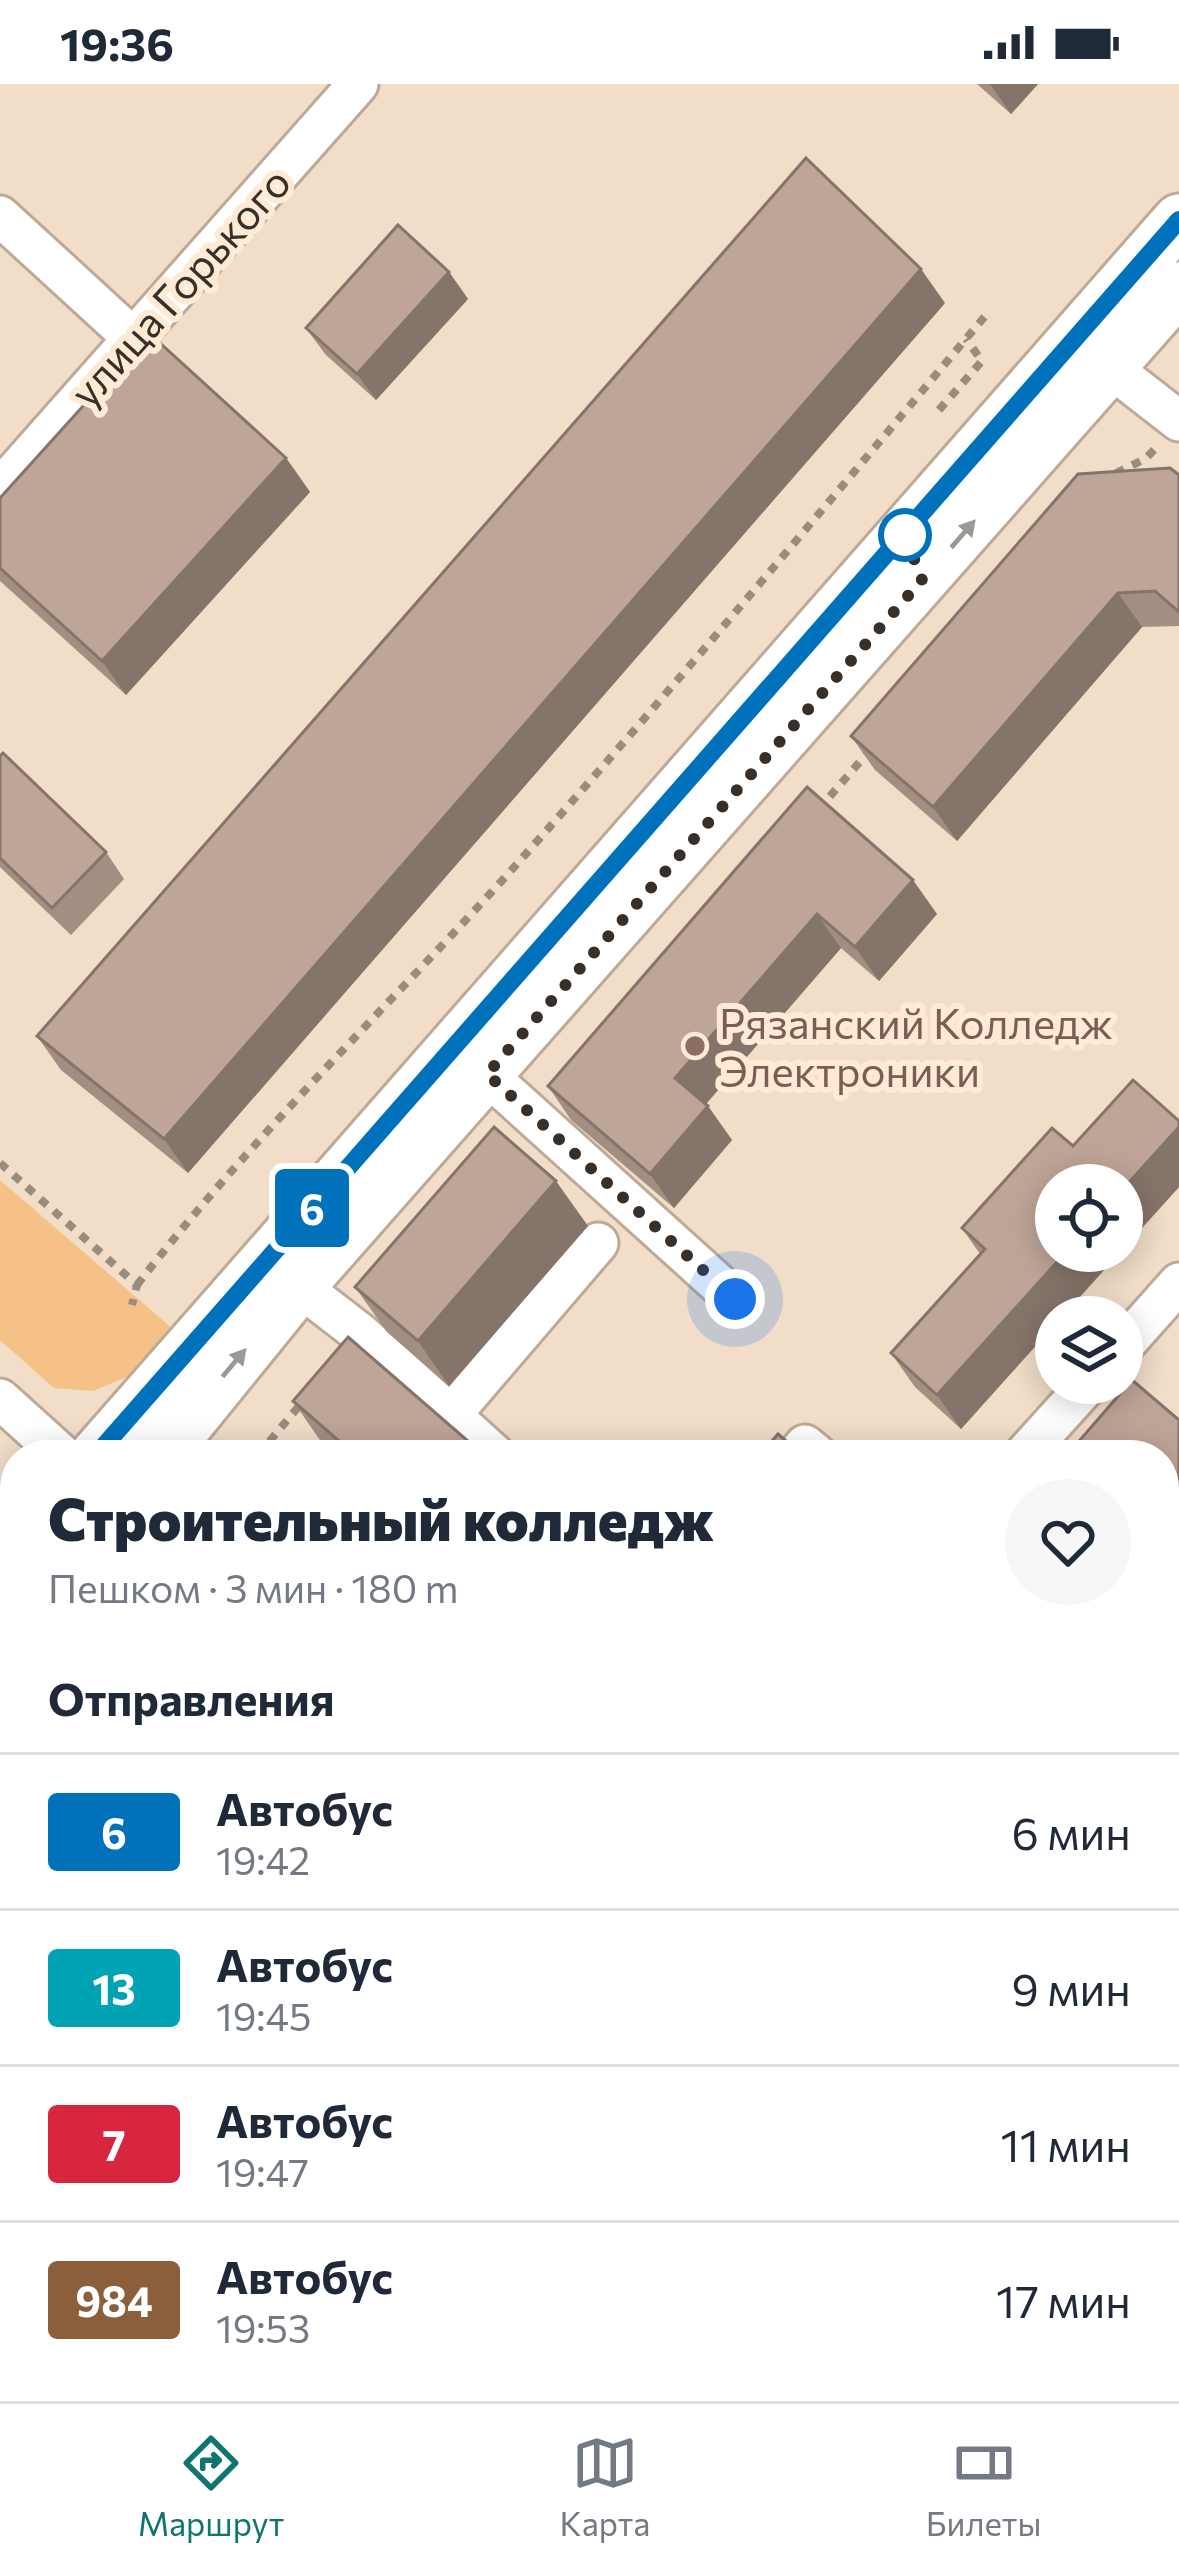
<!DOCTYPE html>
<html lang="ru">
<meta charset="utf-8">
<style>
body{margin:0;font-family:Commissioner,sans-serif;background:#f6f6f7;color:#1f2937;height:100vh;display:flex;flex-direction:column;font-size:45px;white-space:nowrap}
*{box-sizing:border-box;margin:0}
p{font-size:39px;color:#747a83}
.icon{flex:none;width:66px;height:66px;fill:none;stroke:currentColor;stroke-width:2;stroke-linecap:round;stroke-linejoin:round}
.map{position:relative;flex:1;overflow:hidden}
.side{position:absolute;left:0px;top:1356px;width:1179px;height:963px;display:flex;flex-direction:column;background:#fff;border-radius:48px 48px 0 0;box-shadow:0 6px 30px #0003}
.side>*{flex:none}
.badge{padding:0 24px;border-radius:9px;font-size:42px;line-height:78px}
.buttons{position:absolute;left:1035px;top:1080px;display:grid;gap:24px}
.buttons a{display:grid;place-items:center;width:108px;height:108px;border-radius:50%;background:#fff;box-shadow:0 6px 30px #0003;font-size:60px}
.you{position:absolute;width:60px;height:60px;margin:-30px;border:9px solid #fff;border-radius:50%;background:#1a73e8;box-shadow:0 0 0 18px #1a73e833}
.map>.badge{position:absolute;translate:-50% -50%;box-shadow:0 0 0 6px #fff}
h2{padding:0 48px;font-size:45px;line-height:108px}
.round{display:grid;place-items:center;flex:none;width:126px;height:126px;border-radius:63px;background:#f6f6f7}
.headline{display:flex;align-items:center;justify-content:space-between;height:204px;padding:0 48px}
h1{font-size:57px;font-weight:800;line-height:90px}
ul{padding:0;list-style:none}
li{display:flex;align-items:center;gap:36px;height:156px;padding:0 48px;border-top:3px solid #e0e1e3}
li div{flex:1}
li b{display:block;font-size:45px}
li em{font-style:normal}
li .badge{min-width:132px;font-weight:700;text-align:center}
.status{display:flex;justify-content:space-between;align-items:center;height:84px;padding:0 60px;background:#fff;direction:ltr}
.status svg{height:33px;fill:currentColor}
.tabs{display:flex;justify-content:space-around;align-items:center;height:168px;border-top:3px solid #e0e1e3;background:#fff;font-size:33px;color:#747a83}
.tabs a{display:grid;justify-items:center;gap:6px}
.tabs .selected{color:#0f766e}
.map>svg:first-child{display:block}
.green{fill:#f5c186}
.lines{fill:none;stroke-linecap:round;stroke-linejoin:round}
.minor-casing{stroke:#bdaa96;stroke-width:45}
.major-casing{stroke:#bdaa96;stroke-width:57}
.path{stroke:#9a8c7d;stroke-width:8;stroke-dasharray:9 9;stroke-linecap:butt}
.minor{stroke:#fff;stroke-width:39}
.major{stroke:#fff;stroke-width:51}
.wall{fill:#a38e82}
.shaded-wall{fill:#85746a}
.building{fill:#bea597;stroke:#85746a;stroke-width:3}
.oneway{fill:#9c9894}
.line-casing{stroke:#fff;stroke-width:27}
.line{stroke:#0072bc;stroke-width:18}
.walk{stroke:#383028;stroke-width:12;stroke-dasharray:0 21.6}
.stop-dot{fill:#fff;stroke:#0072bc;stroke-width:6}
.education-dot{fill:#8d6e63;stroke:#ffead5;stroke-width:4.5}
.labels{text-anchor:middle;dominant-baseline:central;stroke-width:12;stroke-linejoin:round;paint-order:stroke}
.street-label{font-size:42px;fill:#383028;stroke:#ffead5}
.education-label{font-size:42px;fill:#785e54;stroke:#ffead5;text-anchor:start}
</style>
<div class="status"><b>19:36</b><svg viewBox="0 0 49 12"><path d="M0 12V9h3v3zM5 12V6h3v6zM10 12V3h3v9zM15 12V0h3v12zM26 1h20v11H26zM47 4h2v5h-2z"/></svg></div>
<div class="map">
<svg width="1179" height="2317" viewBox="0 0 1179 2317">
<rect width="100%" height="100%" fill="#f1ddc8"/>
<path class="green" d="M0,1096L174,1246L136,1289L93,1307L54,1304L0,1256Z"/>
<g class="lines">
<g class="minor-casing">
<g id="minor">
<path d="M0,132L133,254"/>
<path d="M1089,267L1179,337"/>
<path d="M0,405L358,0"/>
<path d="M486,990L735,1215"/>
<path d="M299,1202L361,1250L495,1371"/>
<path d="M1122,1263L1179,1199"/>
<path d="M0,1315L62,1371"/>
<path d="M450,1332L598,1159"/>
<path d="M797,1371L805,1361L817,1371"/>
<path d="M1024,1371L1089,1299"/>
<path d="M0,2079L15,2089"/>
<path d="M0,2256L15,2274"/>
<path d="M36,2304L38,2317"/>
<path d="M941,2304L948,2317"/>
</g>
</g>
<g class="major-casing">
<g id="major">
<path d="M96,1371L1179,136"/>
<path d="M162,1371L299,1202L1179,204"/>
<path d="M0,1482L15,1464"/>
<path d="M0,1577L15,1559"/>
<path d="M144,2317L155,2304"/>
<path d="M203,2317L215,2304"/>
</g>
</g>
<g class="path">
<path d="M939,326L982,277L966,255"/>
<path d="M1116,389L1145,375L1158,362"/>
<path d="M818,726L871,665"/>
<path d="M0,1079L137,1201L132,1221"/>
<path d="M137,1201C250,1055 384,927 508,790C671,607 828,419 986,231"/>
<path d="M258,1371L304,1316"/>
<path d="M0,1666L15,1648"/>
</g>
<use href="#minor" class="minor"/>
<use href="#major" class="major"/>
</g>
<g class="wall">
<path d="M977,0H1038L1011,30Z"/>
<path d="M449,188L468,215L376,316L325,270L306,244Z"/>
<path d="M945,219L188,1089L61,986L37,952Z"/>
<path d="M286,374L310,408L126,611L0,497V414Z"/>
<path d="M1179,391V542L1142,543L957,757L875,686L851,652Z"/>
<path d="M0,672L106,768L124,795L71,851L0,783Z"/>
<path d="M807,703L937,830L879,897L841,864L706,1020L732,1056L674,1124L571,1036L548,1002Z"/>
<path d="M1073,1062L1179,1103L1122,1166V1101L1056,1167H1121L961,1345L915,1303L891,1269L980,1170L962,1144Z"/>
<path d="M588,1142L449,1302L387,1248L355,1203Z"/>
<path d="M293,1317L484,1371H334L324,1362Z"/>
<path d="M1179,1336V1548L1164,1535V1371Z"/>
<path d="M15,1691V1878L0,1864V1710Z"/>
<path d="M571,2304H695L683,2317H585Z"/>
<path d="M1104,2304H1164L1179,2317H1118Z"/>
</g>
<g class="shaded-wall">
<path d="M990,0H1038L1011,30Z"/>
<path d="M921,185L945,219L188,1089L164,1055Z"/>
<path d="M449,188L468,215L376,316L357,290Z"/>
<path d="M286,374L310,408L126,611L102,577Z"/>
<path d="M1118,509L1142,543L957,757L933,723Z"/>
<path d="M913,796L937,830L879,897L855,863Z"/>
<path d="M817,830L841,864L699,1028L675,994Z"/>
<path d="M708,1022L732,1056L674,1124L650,1090Z"/>
<path d="M1179,1043V1103L1122,1166V1106Z"/>
<path d="M556,1097L588,1142L449,1302L418,1257Z"/>
<path d="M1067,1167H1121L1062,1233H1056V1239L961,1345L937,1311Z"/>
<path d="M641,2304H695L683,2317H629Z"/>
</g>
<g class="building">
<path d="M806,74L921,185L164,1055L37,952Z"/>
<path d="M398,141L449,188L357,290L306,244Z"/>
<path d="M149,249L286,374L102,577L0,484V414Z"/>
<path d="M1170,384L1179,391V528L1155,507L1118,509L933,723L851,652L1078,390Z"/>
<path d="M3,669L106,768L52,824L0,774V672Z"/>
<path d="M807,703L913,796L855,863L817,830L675,994L708,1022L650,1090L548,1002Z"/>
<path d="M1133,996L1179,1037V1043L1122,1106V1101H1056V1167H1067L937,1311L891,1269L985,1165L962,1144L1052,1044L1073,1062Z"/>
<path d="M494,1043L556,1097L418,1257L355,1203Z"/>
<path d="M348,1253L484,1371H355L293,1317Z"/>
<path d="M1132,1296L1179,1336V1535L1164,1522V1371H1067Z"/>
<path d="M778,1350L802,1371H760Z"/>
<path d="M15,1691V1862L12,1864L0,1852V1710Z"/>
<path d="M1179,2046V2317H1132L1118,2304H1164V2063Z"/>
<path d="M585,2304H641L629,2317H600Z"/>
</g>
<defs><path id="oneway-solid" d="M-6-.8H1V-3.2L6.5 0L1 3.2V.8H-6Z" transform="scale(3)"/></defs>
<g class="oneway">
<use href="#oneway-solid" transform="translate(963 450) rotate(-49)"/>
<use href="#oneway-solid" transform="translate(234 1279) rotate(-50)"/>
</g>
<g class="lines">
<g class="line-casing">
<path id="line" d="M96,1371L1179,136"/>
</g>
<use href="#line" class="line"/>
<path class="walk" d="M735,1215L487,990L922,496L905,451"/>
</g>
<circle class="stop-dot" cx="905" cy="451" r="24"/>
<circle class="education-dot" cx="695" cy="962" r="12"/>
<g class="labels">
<g class="street-label">
<text transform="translate(179 202) rotate(-48)">улица Горького</text>
</g>
<g class="education-label">
<text x="719" y="938">Рязанский Колледж<tspan x="719" dy="48">Электроники</tspan></text>
</g>
</g>
</svg>
<div class="buttons">
<a><svg class="icon" aria-label="locate" viewBox="0 0 24 24"><circle cx="12" cy="12" r="6"/><path d="M12 2v4M12 18v4M2 12h4M18 12h4"/></svg></a>
<a><svg class="icon" aria-label="layers" viewBox="0 0 24 24"><path d="M12 4l9 5-9 5-9-5zM3 14l9 5 9-5"/></svg></a>
</div>
<div class="you" style="left:735px;top:1215px"></div>
<b class="badge" style="left:312px;top:1124px;background:#0072bc;color:#fff">6</b>
<section class="side">
<div class="headline"><div><h1>Строительный колледж</h1><p>Пешком · 3 мин · 180 m</p></div><a class="round"><svg class="icon" aria-label="heart" viewBox="0 0 24 24"><path d="M12 20l-8-8c-3-5 5-10 8-4 3-6 11-1 8 4z"/></svg></a></div>
<h2>Отправления</h2>
<ul>
<li><span class="badge" style="background:#0072bc;color:#fff">6</span><div><b>Автобус</b><p>19:42</p></div><em>6 мин</em></li>
<li><span class="badge" style="background:#00a3b4;color:#fff">13</span><div><b>Автобус</b><p>19:45</p></div><em>9 мин</em></li>
<li><span class="badge" style="background:#d7263d;color:#fff">7</span><div><b>Автобус</b><p>19:47</p></div><em>11 мин</em></li>
<li><span class="badge" style="background:#8b5e3c;color:#fff">984</span><div><b>Автобус</b><p>19:53</p></div><em>17 мин</em></li>
</ul>
</section>
</div>
<nav class="tabs">
<a class="selected"><svg class="icon" aria-label="directions" viewBox="0 0 24 24"><path d="M12 3l9 9-9 9-9-9zM9 14v-3h6M13 9l2 2-2 2"/></svg>Маршрут</a>
<a><svg class="icon" aria-label="map" viewBox="0 0 24 24"><path d="M3 6l6-2 6 2 6-2v14l-6 2-6-2-6 2zM9 4v14M15 6v14"/></svg>Карта</a>
<a><svg class="icon" aria-label="tickets" viewBox="0 0 24 24"><path d="M3 7h18v10H3zM15 7v10"/></svg>Билеты</a>
</nav>
